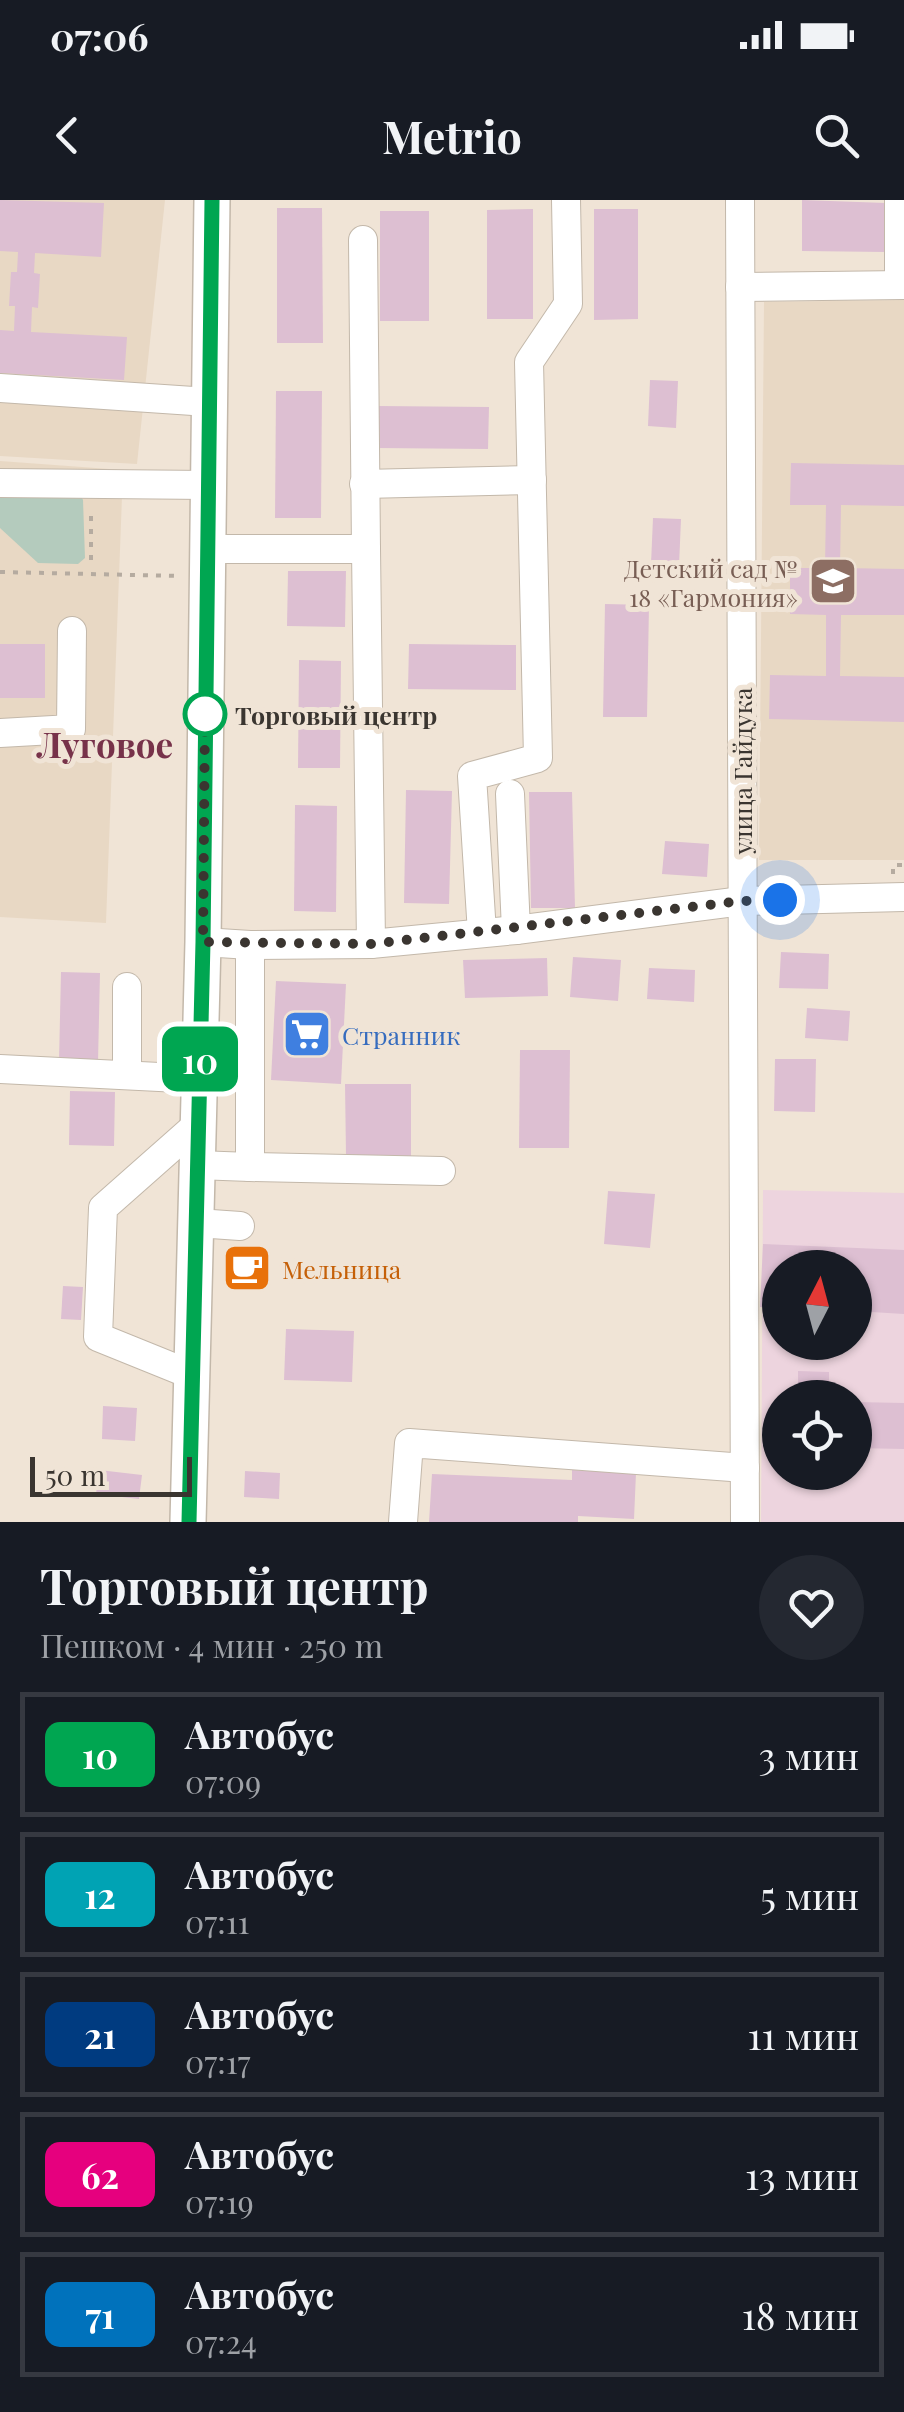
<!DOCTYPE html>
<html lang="ru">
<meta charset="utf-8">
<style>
body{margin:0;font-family:"Playfair Display",serif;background:#242831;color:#f1f3f6;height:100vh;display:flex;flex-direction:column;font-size:38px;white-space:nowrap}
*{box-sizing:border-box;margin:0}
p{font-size:32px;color:#9ea1a6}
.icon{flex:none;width:55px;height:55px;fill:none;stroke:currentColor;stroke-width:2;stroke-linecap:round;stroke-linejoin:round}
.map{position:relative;height:1322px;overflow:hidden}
.details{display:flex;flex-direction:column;background:#171b24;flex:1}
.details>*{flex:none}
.badge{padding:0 20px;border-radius:15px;font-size:35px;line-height:65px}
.needle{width:65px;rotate:6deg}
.tools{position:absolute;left:762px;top:1050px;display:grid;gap:20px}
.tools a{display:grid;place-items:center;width:110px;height:110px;border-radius:50%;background:#171b24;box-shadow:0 2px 8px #0004;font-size:50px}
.scale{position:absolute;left:30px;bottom:25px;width:162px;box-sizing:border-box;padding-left:10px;border:5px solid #3a3530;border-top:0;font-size:28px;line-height:35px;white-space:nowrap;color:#3a3530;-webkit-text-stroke:8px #f0e4d6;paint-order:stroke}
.you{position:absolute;width:50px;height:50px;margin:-25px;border:8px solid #fff;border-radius:50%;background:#1a73e8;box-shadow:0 0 0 15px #1a73e833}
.map>.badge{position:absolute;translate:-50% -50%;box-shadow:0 0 0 5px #fff}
.round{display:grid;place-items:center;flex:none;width:105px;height:105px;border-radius:52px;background:#242831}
.head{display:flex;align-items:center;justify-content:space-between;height:170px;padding:0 40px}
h1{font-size:48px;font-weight:700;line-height:75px}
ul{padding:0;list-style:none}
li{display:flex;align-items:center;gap:30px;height:125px;margin:0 20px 15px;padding:0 20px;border:5px solid #363941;border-radius:0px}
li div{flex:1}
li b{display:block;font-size:38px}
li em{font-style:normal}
li .badge{min-width:110px;font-weight:700;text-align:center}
.status{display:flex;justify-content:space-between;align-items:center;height:70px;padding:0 50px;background:#171b24;direction:ltr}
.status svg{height:28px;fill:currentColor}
header{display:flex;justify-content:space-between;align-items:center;height:130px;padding:0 40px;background:#171b24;font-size:45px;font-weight:700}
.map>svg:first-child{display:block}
.built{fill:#e8d8c4}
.industrial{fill:#edd4de;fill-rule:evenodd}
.green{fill:#b4cbbd}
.building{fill:#ddbfd2}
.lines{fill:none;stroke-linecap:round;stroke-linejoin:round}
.minor-casing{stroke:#c3b8aa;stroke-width:30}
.major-casing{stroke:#c3b8aa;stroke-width:38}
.path{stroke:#b5aba0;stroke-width:4;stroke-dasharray:5 8;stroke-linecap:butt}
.minor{stroke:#fff;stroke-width:28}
.major{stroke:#fff;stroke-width:35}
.line-casing{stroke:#fff;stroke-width:22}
.line{stroke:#00a651;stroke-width:15}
.walk{stroke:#3a3530;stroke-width:10;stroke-dasharray:0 18}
.stop-dot{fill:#fff;stroke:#00a651;stroke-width:5}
.labels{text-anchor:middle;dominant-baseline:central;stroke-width:10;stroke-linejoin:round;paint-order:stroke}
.education-label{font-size:25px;fill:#785e54;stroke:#f0e4d6;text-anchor:end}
.stop-label{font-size:25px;font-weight:bold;fill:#3a3530;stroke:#f0e4d6;text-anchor:start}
.street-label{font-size:25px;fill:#3a3530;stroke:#f0e4d6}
.shop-label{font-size:25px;fill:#366cbe;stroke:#f0e4d6;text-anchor:start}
.food-label{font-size:25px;fill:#c56008;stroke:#f0e4d6;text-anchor:start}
.district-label{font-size:35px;font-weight:bold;fill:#77324a;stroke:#f0e4d6}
</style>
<div class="status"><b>07:06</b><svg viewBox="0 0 49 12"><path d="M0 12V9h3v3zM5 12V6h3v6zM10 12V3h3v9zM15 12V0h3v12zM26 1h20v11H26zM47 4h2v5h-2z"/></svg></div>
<header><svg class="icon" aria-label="back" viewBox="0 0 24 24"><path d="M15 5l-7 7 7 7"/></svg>Metrio<svg class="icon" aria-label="search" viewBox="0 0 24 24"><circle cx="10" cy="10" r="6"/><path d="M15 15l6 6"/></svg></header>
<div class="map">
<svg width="904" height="1322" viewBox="0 0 904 1322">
<rect width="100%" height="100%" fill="#f0e4d6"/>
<g class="built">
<path d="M0,0H165L137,264L0,256Z"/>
<path d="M904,100V660H759L764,102Z"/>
<path d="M0,261L123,270L106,723L0,717Z"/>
</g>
<path class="industrial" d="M763,990L904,993V1322H761ZM780,1068H855V1142H780ZM780,1198H855V1272H780Z"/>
<path class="green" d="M0,290L80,294L83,300L85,358L78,364L38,363L0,328Z"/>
<g class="building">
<path d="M0,0L104,3L101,57L35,53L34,73L40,74L38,108L32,107L31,132L127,137L124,180L0,173V130L14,131L15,106H9L11,72H17L18,52L0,51Z"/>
<path d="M802,0L886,3L885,52L802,51Z"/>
<path d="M277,8H322L323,143H277Z"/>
<path d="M533,9V119H487V10Z"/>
<path d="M594,9H638V119L594,120Z"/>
<rect x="380" y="11" width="49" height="110"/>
<path d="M650,180L678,181L676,228L648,226Z"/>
<path d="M276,191H322L321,318H275Z"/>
<path d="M378,206L489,207L488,249L377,248Z"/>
<path d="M791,263L904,265V306L841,305L840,368L904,369V415H841L840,476L904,477V522L769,519L770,475L826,476V415L790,414V368H825L826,305H790Z"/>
<path d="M653,318L681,319L679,366L651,364Z"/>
<path d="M288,371H346L345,427L287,426Z"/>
<path d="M605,404L649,405L647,517H603Z"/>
<rect x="0" y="444" width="45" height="54"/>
<path d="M409,444L516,445V490L408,489Z"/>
<path d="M299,460L341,461L340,568H298Z"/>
<path d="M406,590L452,591L449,704L404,703Z"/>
<path d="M529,592H572L575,708H531Z"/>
<path d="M295,605L337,606L336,712L294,711Z"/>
<path d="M665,641L709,644L707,677L662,674Z"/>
<path d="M781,752L829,754L828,789L779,788Z"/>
<path d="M573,757L621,760L618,801L570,797Z"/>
<path d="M547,758L548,796L465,798L463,760Z"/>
<path d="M649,768L695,770L694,802L647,799Z"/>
<path d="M61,772L100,773L98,862H59Z"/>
<path d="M276,781L346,784L341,884L271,880Z"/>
<path d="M807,808L850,811L848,841L805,838Z"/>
<path d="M520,850H570L569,948H519Z"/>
<path d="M775,859H816L815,912L774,911Z"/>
<path d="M345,884H411V956H346Z"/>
<path d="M70,891L115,892L114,946L69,945Z"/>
<path d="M608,991L655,994L650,1048L604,1044Z"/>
<path d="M763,1044L904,1050V1114L855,1111V1068H780V1108L760,1107Z"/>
<path d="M239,1049L263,1050V1085L236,1083Z"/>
<path d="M63,1086L83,1087L81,1120L61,1119Z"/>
<path d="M286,1129L354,1131L352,1182L284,1180Z"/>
<path d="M798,1171L829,1172V1198H798Z"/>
<path d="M855,1202L904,1203V1249L855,1248Z"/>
<path d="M103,1206L137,1208L135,1241L102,1239Z"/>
<path d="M99,1270L142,1275L139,1299L96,1294Z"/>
<path d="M572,1270L636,1273L634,1319L578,1316V1322H429L432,1274L572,1280Z"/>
<path d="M245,1271L280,1273L279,1299L244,1297Z"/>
</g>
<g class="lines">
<g class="minor-casing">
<g id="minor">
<path d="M740,0L745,1322"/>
<path d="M899,0V85"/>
<path d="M363,40L366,349"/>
<path d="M740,87L904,85"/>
<path d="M0,188L208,202"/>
<path d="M0,283L207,285"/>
<path d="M364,284L532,280"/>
<path d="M206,349H366L371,744"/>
<path d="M0,533L71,529L72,431"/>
<path d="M510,594L516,730"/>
<path d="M482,733L472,576L538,558L529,162L568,104L566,0"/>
<path d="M203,742L250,745L371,744L516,730L742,701L904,697"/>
<path d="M127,787V875"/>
<path d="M0,869L199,879"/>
<path d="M197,965L250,967V745"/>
<path d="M250,967L441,971"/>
<path d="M197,1023L240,1026"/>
<path d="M192,1175L98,1137L103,1008L198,924"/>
<path d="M403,1322L409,1243L745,1268"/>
</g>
</g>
<g class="major-casing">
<path id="major" d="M188,1322L203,742L212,0"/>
</g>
<g class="path">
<path d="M91,360V308"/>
<path d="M0,372L180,376"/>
<path d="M893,674V665H904"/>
</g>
<use href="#minor" class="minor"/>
<use href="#major" class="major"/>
</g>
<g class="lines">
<g class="line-casing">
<path id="line" d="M189,1322L203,742L212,0"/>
</g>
<use href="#line" class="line"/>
<path class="walk" d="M205,514L203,742L371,744L742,701L780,700"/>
</g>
<defs>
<g id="school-square" transform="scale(2.5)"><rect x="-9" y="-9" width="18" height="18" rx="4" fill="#8d6e63" stroke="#f0e4d6"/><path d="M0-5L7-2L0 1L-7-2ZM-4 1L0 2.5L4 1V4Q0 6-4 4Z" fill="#fff"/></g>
<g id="supermarket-square" transform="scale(2.5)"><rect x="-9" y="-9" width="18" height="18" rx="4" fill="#3f7fe0" stroke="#f0e4d6"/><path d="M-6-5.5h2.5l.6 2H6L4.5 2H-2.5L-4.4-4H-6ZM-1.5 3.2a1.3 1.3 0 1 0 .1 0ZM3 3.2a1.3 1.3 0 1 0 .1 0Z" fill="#fff"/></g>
<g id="cafe-square" transform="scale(2.5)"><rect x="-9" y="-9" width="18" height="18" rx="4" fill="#e8710a" stroke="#f0e4d6"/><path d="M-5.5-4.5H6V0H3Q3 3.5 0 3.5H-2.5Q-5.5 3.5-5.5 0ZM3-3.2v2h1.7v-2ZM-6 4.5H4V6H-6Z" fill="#fff"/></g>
</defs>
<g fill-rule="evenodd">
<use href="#school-square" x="833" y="381"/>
<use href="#supermarket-square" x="307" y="834"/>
<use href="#cafe-square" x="247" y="1068"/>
</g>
<circle class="stop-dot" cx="205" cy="514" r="20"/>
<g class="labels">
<g class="education-label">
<text x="798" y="367">Детский сад №<tspan x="798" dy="29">18 «Гармония»</tspan></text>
</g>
<g class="stop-label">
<text x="235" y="514">Торговый центр</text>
</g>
<g class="street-label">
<text transform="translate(741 571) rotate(-90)">улица Гайдука</text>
</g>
<g class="shop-label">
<text x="342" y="834">Странник</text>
</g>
<g class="food-label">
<text x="282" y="1068">Мельница</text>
</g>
<g class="district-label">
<text x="105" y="543">Луговое</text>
</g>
</g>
</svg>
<div class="tools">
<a><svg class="needle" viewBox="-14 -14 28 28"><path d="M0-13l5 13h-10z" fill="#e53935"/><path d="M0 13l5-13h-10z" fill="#9ea1a6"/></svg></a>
<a><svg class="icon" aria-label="locate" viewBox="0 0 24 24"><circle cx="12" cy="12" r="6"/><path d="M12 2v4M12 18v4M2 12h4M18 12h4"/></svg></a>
</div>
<div class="scale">50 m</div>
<div class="you" style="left:780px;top:700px"></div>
<b class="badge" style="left:200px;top:859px;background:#00a651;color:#fff">10</b>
</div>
<section class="details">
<div class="head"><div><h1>Торговый центр</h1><p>Пешком · 4 мин · 250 m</p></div><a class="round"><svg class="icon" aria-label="heart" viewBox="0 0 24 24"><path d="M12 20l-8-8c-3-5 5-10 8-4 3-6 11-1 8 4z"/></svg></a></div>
<ul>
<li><span class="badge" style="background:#00a651;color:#fff">10</span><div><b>Автобус</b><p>07:09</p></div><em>3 мин</em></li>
<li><span class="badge" style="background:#00a3b4;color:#fff">12</span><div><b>Автобус</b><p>07:11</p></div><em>5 мин</em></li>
<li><span class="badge" style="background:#003b80;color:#fff">21</span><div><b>Автобус</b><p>07:17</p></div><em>11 мин</em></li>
<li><span class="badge" style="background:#e6007e;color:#fff">62</span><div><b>Автобус</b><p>07:19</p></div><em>13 мин</em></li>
<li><span class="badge" style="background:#0072bc;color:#fff">71</span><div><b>Автобус</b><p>07:24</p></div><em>18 мин</em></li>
</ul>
</section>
